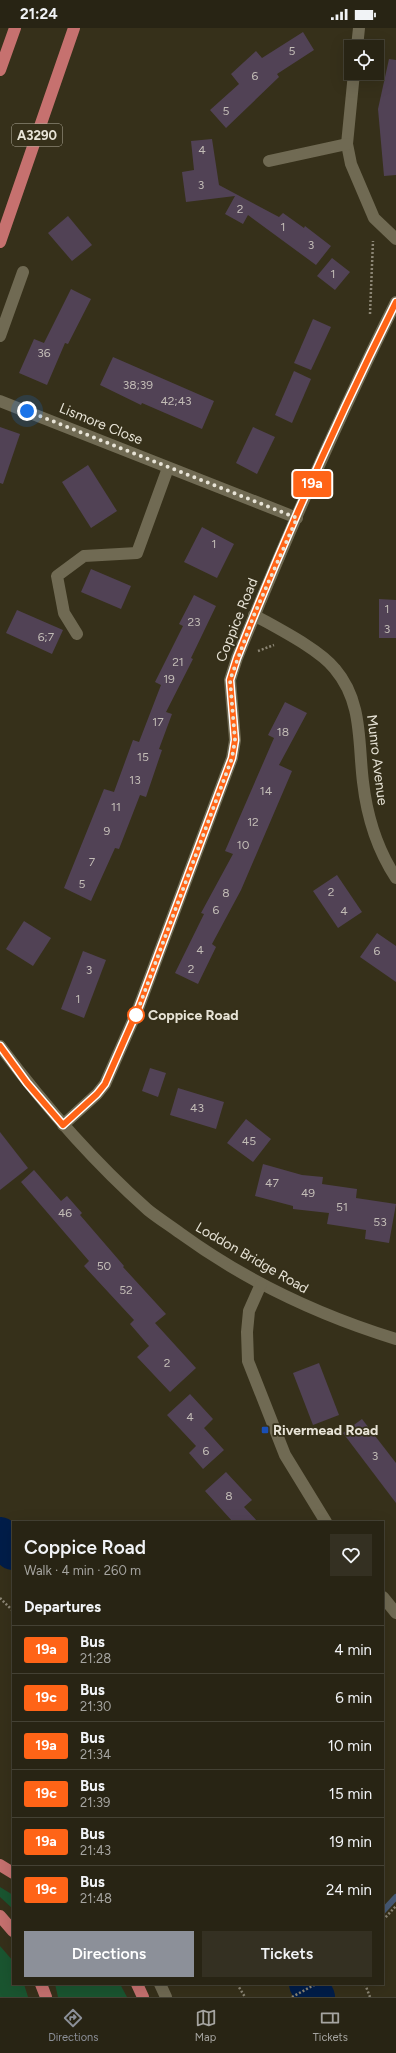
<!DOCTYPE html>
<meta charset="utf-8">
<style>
body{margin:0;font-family:Figtree,sans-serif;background:#343022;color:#f1f3f6;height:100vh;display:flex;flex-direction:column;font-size:15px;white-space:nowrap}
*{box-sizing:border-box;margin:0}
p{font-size:13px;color:#a5a4a0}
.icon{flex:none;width:22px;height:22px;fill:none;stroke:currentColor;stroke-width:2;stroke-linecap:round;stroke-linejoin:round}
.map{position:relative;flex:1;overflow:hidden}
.panel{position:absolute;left:12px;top:1493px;width:372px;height:464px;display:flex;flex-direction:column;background:#282414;border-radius:0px;box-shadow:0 4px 16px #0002,0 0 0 1px #444134}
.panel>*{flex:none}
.badge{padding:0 8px;border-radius:3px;font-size:14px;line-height:26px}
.buttons{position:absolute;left:344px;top:12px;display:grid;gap:8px}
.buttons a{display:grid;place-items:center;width:40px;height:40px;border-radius:0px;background:#282414;box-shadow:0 4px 16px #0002,0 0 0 1px #444134;font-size:20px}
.you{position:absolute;width:20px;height:20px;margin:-10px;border:3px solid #fff;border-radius:50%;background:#1a73e8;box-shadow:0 0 0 6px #1a73e833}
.map>.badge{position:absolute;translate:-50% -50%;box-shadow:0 0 0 2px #fff}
h2{padding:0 12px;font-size:15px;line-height:36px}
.round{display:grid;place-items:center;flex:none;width:42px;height:42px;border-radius:0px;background:#343022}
.overview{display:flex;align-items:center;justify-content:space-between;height:68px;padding:0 12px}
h1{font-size:19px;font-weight:600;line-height:30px}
.cta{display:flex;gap:8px;margin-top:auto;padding:8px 12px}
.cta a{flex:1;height:46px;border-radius:0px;background:#8c9099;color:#fff;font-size:16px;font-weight:600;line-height:46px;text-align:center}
.cta a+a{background:#343022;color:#f1f3f6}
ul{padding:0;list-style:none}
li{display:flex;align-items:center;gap:12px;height:48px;padding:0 12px;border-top:1px solid #444134}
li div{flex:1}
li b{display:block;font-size:15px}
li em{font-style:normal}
li .badge{min-width:44px;font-weight:700;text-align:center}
.status{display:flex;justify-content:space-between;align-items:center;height:28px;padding:0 20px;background:#282414;direction:ltr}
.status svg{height:11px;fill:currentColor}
.tabs{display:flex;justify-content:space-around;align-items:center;height:56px;border-top:1px solid #444134;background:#282414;font-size:11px;color:#a5a4a0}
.tabs a{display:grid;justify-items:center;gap:2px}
.tabs .current{color:#8c9099}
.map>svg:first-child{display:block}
.green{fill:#1a5530}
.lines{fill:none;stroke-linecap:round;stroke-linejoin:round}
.stream{stroke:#465974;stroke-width:6}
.river{stroke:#011d49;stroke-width:38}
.building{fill:#514255}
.path{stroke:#8c8675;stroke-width:2.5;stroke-dasharray:2 2;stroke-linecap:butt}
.street{stroke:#706a53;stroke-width:12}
.secondary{stroke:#706a53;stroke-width:12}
.primary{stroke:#c6716f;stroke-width:12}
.line-casing{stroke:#fff;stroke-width:9}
.line{stroke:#ff6417;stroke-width:6}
.walk{stroke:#e8e4d7;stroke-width:4;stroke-dasharray:0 7.2}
.stop-dot{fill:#fff;stroke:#ff6417;stroke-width:2}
.transit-dot{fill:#1a4fb4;stroke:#36301a;stroke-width:1.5}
.labels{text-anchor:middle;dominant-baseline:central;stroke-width:3.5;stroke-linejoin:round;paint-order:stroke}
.number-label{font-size:12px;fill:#c2bcb6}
.shield{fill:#36301a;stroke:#b3ae9e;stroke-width:1}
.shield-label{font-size:13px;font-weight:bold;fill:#e8e4d7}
.street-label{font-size:14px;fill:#e8e4d7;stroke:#36301a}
.stop-label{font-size:14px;font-weight:bold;fill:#e8e4d7;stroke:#36301a;text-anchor:start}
.poi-label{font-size:14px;font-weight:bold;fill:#e8e4d7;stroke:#36301a;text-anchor:start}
</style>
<div class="status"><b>21:24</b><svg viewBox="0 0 49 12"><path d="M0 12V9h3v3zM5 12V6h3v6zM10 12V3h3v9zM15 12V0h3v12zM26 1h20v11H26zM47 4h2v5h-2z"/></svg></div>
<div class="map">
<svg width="396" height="1969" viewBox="0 0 396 1969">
<rect width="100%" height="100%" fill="#36301a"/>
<g class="green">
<path d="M0,1859L13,1867V1881L0,1869Z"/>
<path d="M0,1918L13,1933V1956H24L28,1969H0Z"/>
<path d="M55,1956H120L127,1969H58Z"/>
</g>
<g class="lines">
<path class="stream" d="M383,1883L396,1869"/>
<g class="river">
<path d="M0,1508L13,1523"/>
<path d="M308,1956L316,1969"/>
</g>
</g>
<g class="building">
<path d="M303,4L314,22L277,46L279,49L226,100L210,82L239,56L231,46L256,23L262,30Z"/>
<path d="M389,31L396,32V147L384,148L378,81Z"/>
<path d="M212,111L219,157L279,189L283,185L304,200L305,198L331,218L316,237L248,187L243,196L225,186L235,168L186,174L182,144L194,142L191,113Z"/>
<path d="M68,188L92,217L72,233L48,205Z"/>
<path d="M332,230L350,244L335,262L317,248Z"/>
<path d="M71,261L91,271L68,316L65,315L47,357L19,345L34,311L44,315Z"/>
<path d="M313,291L331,299L311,342L294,335Z"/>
<path d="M113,329L214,373L202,401L142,375L141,377L100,357Z"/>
<path d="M294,343L311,351L292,395L275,387Z"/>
<path d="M0,399L20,406L3,456L0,455Z"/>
<path d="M253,399L275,409L257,446L236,435Z"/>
<path d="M88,437L117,483L91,500L62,454Z"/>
<path d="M202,499L234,516L217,550L184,534Z"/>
<path d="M91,541L131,558L121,581L81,564Z"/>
<path d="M194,567L216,578L191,630L193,631L166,684L172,686L159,721L162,722L146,769L140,767L119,821L115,820L91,873L64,860L104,761L114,764L133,712L139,714L161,657L155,654L183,598L179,596Z"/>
<path d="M379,571L396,572V610H379Z"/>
<path d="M17,582L63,602L52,626L6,605Z"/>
<path d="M285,674L307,685L279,737L292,743L241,862L212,916L216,919L198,956L175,945L204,886L201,885L233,826L225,823L274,710L268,707Z"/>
<path d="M337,847L362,884L338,900L313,863Z"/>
<path d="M24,893L51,910L33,938L6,921Z"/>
<path d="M377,905L396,918V954L360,929Z"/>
<path d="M83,923L106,932L84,990L61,981Z"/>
<path d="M150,1040L166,1045L158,1069L142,1063Z"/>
<path d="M178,1060L224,1074L216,1101L170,1087Z"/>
<path d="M246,1091L271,1111L253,1134L227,1115Z"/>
<path d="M0,1104L28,1140L0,1162Z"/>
<path d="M263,1136L302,1147L323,1149L322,1156L357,1161L356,1170L396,1176L389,1215L365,1211L366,1202L327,1196L329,1185L293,1181V1178L255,1168Z"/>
<path d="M34,1142L61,1173L67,1168L82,1185L80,1187L124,1238L123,1239L166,1286L155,1295L196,1340L170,1364L137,1329L149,1318L130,1296L134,1292L84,1238L89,1233L21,1154Z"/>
<path d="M319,1335L339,1387L313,1397L293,1345Z"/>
<path d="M190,1366L213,1391L204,1400L224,1422L203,1441L189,1425L196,1418L167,1387Z"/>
<path d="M362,1391L396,1435V1475L343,1405Z"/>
<path d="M226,1444L252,1472L244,1479L258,1494H233L205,1463Z"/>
</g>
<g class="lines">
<g class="path">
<path d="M370,286L373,213"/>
<path d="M258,623L274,617"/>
<path d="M0,1570L13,1583"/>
<path d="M383,1892L396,1878"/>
<path d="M237,1956L245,1969"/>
<path d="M365,1956L370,1969"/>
<path d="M292,1969L316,1956"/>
</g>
<g class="street">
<path d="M357,19L359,0"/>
<path d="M354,45L347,116L351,136L374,190L396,211"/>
<path d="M269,133L347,116"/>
<path d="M0,308L23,244"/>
<path d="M0,373L297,490"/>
<path d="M254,587C277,600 319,621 335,641C363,674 358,714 363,754C367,789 377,821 396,850"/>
<path d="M77,606L64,585L57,548L84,528L137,525L168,440"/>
<path d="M63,1097L97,1066L105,1056L138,981L232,730L235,712L230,652L237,630C286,510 338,390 396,274"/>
</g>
<g class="secondary">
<path d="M0,1018C44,1077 93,1133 148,1182C158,1190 169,1197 180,1205C246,1253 318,1287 396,1311"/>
<path d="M261,1256L249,1283L247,1304L248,1333L285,1427L326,1494"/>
<path d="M383,1569L396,1585"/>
<path d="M160,1956L166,1969"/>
</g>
<g class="primary">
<path d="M0,42L15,0"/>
<path d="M0,214L74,0"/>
<path d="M0,1837L13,1845"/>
<path d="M0,1888L13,1903"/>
<path d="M41,1956L46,1969"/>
<path d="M137,1956L143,1969"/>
</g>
</g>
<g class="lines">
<g class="line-casing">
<path id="line" d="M0,1018L27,1055L63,1097L97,1066L105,1056L138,981L232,730L235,712L230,652L237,630C285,509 338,390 396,274"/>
</g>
<use href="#line" class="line"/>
<path class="walk" d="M27,383L297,490L254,587L230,652L235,712L232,730L136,987"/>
</g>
<circle class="stop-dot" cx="136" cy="987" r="8"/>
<rect class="transit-dot" x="261" y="1398" width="8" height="8" rx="2"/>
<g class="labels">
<g class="number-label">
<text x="292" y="23">5</text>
<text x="255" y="48">6</text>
<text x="226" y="83">5</text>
<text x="202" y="122">4</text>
<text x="201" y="157">3</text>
<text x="240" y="181">2</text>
<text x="283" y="199">1</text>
<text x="311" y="217">3</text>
<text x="333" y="246">1</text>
<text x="44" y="325">36</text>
<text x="138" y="357">38;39</text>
<text x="176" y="373">42;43</text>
<text x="214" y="516">1</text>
<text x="387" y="581">1</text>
<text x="194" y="594">23</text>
<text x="387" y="601">3</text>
<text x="46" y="609">6;7</text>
<text x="178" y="634">21</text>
<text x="169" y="651">19</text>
<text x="158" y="694">17</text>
<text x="283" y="704">18</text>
<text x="143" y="729">15</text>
<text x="135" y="752">13</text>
<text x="266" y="763">14</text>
<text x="116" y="779">11</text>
<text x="253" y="794">12</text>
<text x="107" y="803">9</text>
<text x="243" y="817">10</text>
<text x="92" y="834">7</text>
<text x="82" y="856">5</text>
<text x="331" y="864">2</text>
<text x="226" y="865">8</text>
<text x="216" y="882">6</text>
<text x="344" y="883">4</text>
<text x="200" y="922">4</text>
<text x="377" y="923">6</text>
<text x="191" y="941">2</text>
<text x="89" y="942">3</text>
<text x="78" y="971">1</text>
<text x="197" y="1080">43</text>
<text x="249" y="1113">45</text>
<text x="272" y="1155">47</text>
<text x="308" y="1165">49</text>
<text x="342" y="1179">51</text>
<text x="65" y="1185">46</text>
<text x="380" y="1194">53</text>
<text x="104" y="1238">50</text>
<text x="126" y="1262">52</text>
<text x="167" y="1335">2</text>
<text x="190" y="1389">4</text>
<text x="206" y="1423">6</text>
<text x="375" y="1428">3</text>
<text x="229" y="1468">8</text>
</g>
<rect class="shield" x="12" y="96" width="50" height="22" rx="3"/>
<g class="shield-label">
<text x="37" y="107">A3290</text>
</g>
<g class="street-label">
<text transform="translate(101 396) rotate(22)">Lismore Close</text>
<text transform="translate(237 592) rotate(-68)">Coppice Road</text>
<text transform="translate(377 732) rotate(83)">Munro Avenue</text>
<text transform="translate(252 1230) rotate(30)">Loddon Bridge Road</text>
</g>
<g class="stop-label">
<text x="148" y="987">Coppice Road</text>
</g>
<g class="poi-label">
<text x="273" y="1402">Rivermead Road</text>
</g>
</g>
</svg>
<div class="buttons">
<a><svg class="icon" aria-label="locate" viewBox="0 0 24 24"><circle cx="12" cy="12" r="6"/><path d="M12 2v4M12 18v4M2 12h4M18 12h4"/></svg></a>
</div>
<div class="you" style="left:27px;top:383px"></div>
<b class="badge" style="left:312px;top:456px;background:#ff6417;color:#fff">19a</b>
<section class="panel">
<div class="overview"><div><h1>Coppice Road</h1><p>Walk · 4 min · 260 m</p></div><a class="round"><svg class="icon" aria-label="heart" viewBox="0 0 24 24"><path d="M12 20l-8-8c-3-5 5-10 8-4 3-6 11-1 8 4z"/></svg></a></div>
<h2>Departures</h2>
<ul>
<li><span class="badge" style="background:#ff6417;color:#fff">19a</span><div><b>Bus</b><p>21:28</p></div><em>4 min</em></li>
<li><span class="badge" style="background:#ff6417;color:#fff">19c</span><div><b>Bus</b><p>21:30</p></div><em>6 min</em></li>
<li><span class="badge" style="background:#ff6417;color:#fff">19a</span><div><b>Bus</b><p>21:34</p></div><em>10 min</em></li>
<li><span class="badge" style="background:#ff6417;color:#fff">19c</span><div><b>Bus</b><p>21:39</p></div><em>15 min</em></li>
<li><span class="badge" style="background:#ff6417;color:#fff">19a</span><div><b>Bus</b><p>21:43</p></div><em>19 min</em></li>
<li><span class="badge" style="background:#ff6417;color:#fff">19c</span><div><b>Bus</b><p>21:48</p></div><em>24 min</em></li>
</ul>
<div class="cta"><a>Directions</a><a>Tickets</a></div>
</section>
</div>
<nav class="tabs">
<a class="current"><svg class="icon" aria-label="directions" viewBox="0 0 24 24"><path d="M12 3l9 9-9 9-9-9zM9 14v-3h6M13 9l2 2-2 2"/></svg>Directions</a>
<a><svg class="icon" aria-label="map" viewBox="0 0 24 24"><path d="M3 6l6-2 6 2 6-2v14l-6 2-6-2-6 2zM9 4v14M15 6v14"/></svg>Map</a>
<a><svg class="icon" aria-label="tickets" viewBox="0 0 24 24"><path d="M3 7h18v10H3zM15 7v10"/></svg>Tickets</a>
</nav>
